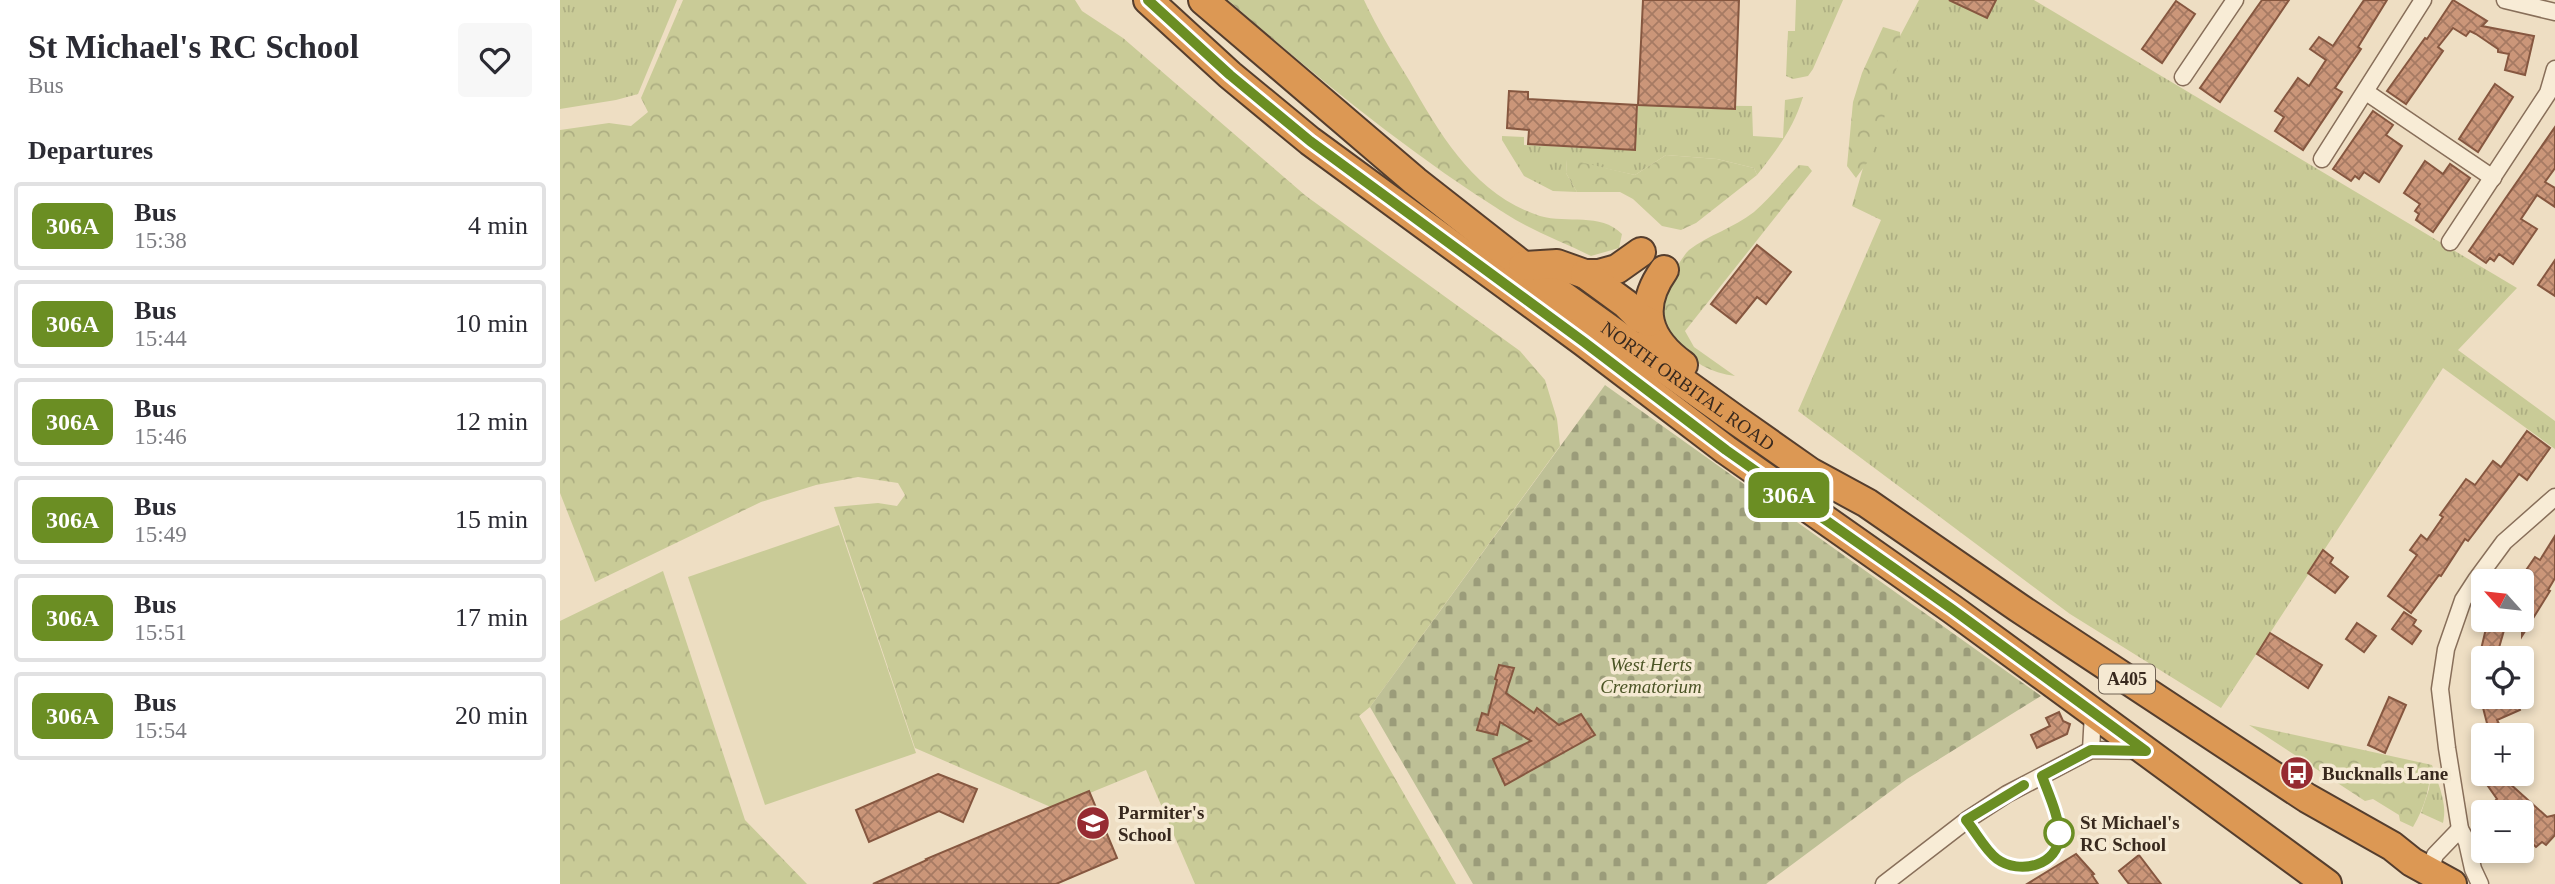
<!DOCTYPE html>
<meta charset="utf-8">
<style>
body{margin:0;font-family:Georgia,serif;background:#f7f7f7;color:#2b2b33;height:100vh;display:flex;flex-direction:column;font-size:26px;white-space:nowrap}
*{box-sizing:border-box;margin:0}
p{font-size:23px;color:#7c7c81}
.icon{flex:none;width:38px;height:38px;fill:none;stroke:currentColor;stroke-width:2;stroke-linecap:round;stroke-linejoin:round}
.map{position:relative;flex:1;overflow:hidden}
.drawer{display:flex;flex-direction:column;background:#fff;width:560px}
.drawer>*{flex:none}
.badge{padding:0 14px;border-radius:10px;font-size:24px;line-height:46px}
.needle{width:46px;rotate:297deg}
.buttons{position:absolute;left:1911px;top:569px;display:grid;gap:14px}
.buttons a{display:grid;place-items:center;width:63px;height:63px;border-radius:7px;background:#fff;box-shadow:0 4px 10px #0003;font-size:35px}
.map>.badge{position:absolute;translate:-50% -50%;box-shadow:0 0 0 4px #fff}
h2{padding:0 28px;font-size:26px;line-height:63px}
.round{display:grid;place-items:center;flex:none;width:74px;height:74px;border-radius:7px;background:#f7f7f7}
.headline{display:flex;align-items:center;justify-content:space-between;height:119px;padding:0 28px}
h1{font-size:33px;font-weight:700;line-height:52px}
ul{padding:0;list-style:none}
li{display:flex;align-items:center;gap:21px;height:88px;margin:0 14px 10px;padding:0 14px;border:4px solid #e1e1e2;border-radius:7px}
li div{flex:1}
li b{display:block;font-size:26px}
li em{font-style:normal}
li .badge{min-width:77px;font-weight:700;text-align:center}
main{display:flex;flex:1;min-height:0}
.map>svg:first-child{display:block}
.grass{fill:url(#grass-tufts)}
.forest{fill:url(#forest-crowns)}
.cemetery{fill:url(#cemetery-stones)}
.garden{fill:#c9cb97}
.building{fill:url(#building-cross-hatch);stroke:#865740;stroke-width:2}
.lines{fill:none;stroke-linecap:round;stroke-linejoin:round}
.street-casing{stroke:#886f5a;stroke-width:19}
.highway-casing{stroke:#553e2e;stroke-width:32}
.street{stroke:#f8ecd6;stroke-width:16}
.highway{stroke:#dc9854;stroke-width:28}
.line-casing{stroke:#fff;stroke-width:16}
.line{stroke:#6b8e23;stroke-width:10}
.stop-dot{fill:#fff;stroke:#6b8e23;stroke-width:3.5}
.labels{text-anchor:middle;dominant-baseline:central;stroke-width:7;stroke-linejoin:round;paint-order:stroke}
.shield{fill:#f5e9d2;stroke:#716354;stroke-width:2}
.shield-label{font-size:18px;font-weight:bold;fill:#38291e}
.street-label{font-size:19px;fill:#38291e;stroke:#f5e9d2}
.park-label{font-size:19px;font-style:italic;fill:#4b5425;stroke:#f5e9d2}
.poi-label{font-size:19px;font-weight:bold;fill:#38291e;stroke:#f5e9d2;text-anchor:start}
.stop-label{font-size:19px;font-weight:bold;fill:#38291e;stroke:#f5e9d2;text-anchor:start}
</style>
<main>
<section class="drawer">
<div class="headline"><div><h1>St Michael's RC School</h1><p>Bus</p></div><a class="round"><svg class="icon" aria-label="heart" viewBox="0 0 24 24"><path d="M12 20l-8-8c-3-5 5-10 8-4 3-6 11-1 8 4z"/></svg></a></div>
<h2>Departures</h2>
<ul>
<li><span class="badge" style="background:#6b8e23;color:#fff">306A</span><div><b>Bus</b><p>15:38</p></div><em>4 min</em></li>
<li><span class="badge" style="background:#6b8e23;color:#fff">306A</span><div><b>Bus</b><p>15:44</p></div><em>10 min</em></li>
<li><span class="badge" style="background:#6b8e23;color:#fff">306A</span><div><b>Bus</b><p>15:46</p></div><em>12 min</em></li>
<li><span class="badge" style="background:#6b8e23;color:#fff">306A</span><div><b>Bus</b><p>15:49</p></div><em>15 min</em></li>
<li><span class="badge" style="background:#6b8e23;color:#fff">306A</span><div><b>Bus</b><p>15:51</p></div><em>17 min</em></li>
<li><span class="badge" style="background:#6b8e23;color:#fff">306A</span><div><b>Bus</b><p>15:54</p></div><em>20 min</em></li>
</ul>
</section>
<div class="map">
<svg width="1995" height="884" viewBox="0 0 1995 884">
<defs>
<pattern id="grass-tufts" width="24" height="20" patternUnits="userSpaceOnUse" patternTransform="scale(1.75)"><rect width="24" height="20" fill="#c9cb97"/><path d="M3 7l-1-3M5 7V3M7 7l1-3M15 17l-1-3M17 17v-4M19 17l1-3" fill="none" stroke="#adae82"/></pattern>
<pattern id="forest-crowns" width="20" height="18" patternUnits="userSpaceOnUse" patternTransform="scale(1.75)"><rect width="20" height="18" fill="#c9cb97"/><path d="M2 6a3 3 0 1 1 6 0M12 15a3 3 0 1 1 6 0" fill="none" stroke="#adae82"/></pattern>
<pattern id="cemetery-stones" width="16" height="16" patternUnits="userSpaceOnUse" patternTransform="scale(1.75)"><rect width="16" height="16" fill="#bec096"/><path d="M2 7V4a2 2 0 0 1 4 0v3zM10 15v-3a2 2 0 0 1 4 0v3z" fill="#9b9c7a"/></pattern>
<pattern id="building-cross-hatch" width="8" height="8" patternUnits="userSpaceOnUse" patternTransform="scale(1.75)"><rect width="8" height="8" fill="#cb9679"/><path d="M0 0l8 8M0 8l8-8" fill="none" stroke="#a67a63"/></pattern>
</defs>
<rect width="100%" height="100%" fill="#eedec3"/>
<g class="grass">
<path d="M0,0H117L78,94L56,100L0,109Z"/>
<path d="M1236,0H1283L1253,69L1248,76L1233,79L1226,76L1228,31H1235Z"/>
<path d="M1359,0H1474L1957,288L1898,350L1995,421V449L1883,368L1661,708L1510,614L1238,411L1321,220L1292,206L1309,147L1320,74Z"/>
<path d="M1243,97C1233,129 1218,148 1197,175L1194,168L1157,159L1106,155L1075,175L1007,160L1006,173L1017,192L993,191L964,176L942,140V136L964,137V145L1075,150L1078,105L1192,106L1193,136L1223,138L1225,100Z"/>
<path d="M1872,765C1878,784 1888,804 1883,823L1861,813L1869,789Z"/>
</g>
<g class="forest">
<path d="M123,0H515L522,11L563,38L746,196L960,351L985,380L997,419L1000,446L810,707L799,716L896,884H635L586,770L493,808L355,748L274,507L318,503L337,506L345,495L338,483L298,477L256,485L201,502L35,582L0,493V130L49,123L71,126L88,112L81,98Z"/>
<path d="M668,0H804C817,28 833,54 849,80C881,136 915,195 980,216C1008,224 1040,212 1062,234L1059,248L1031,256C1003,242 972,231 946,214C847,152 755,76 668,0Z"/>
<path d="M1323,27L1340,32C1343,57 1321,137 1309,160C1305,166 1300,172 1296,178L1287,166L1293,102L1302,73Z"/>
<path d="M1106,155L1157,159L1194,168L1197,175L1136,223L1121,230L1102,226L1073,199L1060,192H1017L1006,173L1007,159L1075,175Z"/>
<path d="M1239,165L1248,166L1252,171L1125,331L1134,347L1175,376C1151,373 1131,362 1116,342C1097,317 1100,294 1116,268C1120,262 1124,255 1129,250C1148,235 1174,228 1194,212C1210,198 1224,180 1239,165Z"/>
<path d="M103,571L185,820L247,884H0V621Z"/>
<path d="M1689,725L1872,765C1869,789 1865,807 1853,827L1840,821L1839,815L1813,799L1805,801Z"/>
</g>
<path class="cemetery" d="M1045,385L1481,696L1347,779L1206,884H913L810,707Z"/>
<path class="garden" d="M279,525L356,753L205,805L128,577Z"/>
<g class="building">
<path d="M1083,0H1179L1175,109L1078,105Z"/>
<path d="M1389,0H1436L1427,18Z"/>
<path d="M1702,0H1729L1660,102L1640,88Z"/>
<path d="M1804,0H1827L1798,47L1801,49L1775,88L1782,92L1743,150L1715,131L1724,117L1715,111L1738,78L1749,86L1766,60L1750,49L1759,37L1773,46Z"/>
<path d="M1893,0L1927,21L1922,26L1974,36L1965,75L1945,70L1949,54L1938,52V49L1916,34L1910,31L1906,36L1893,28L1878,47L1883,51L1846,104L1827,91L1865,38L1867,39Z"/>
<path d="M1616,1L1635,14L1602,63L1582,49Z"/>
<path d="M1935,84L1953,97L1918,152L1899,139Z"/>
<path d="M949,91L968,92V99L1077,105L1075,150L968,144L969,130L947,128Z"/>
<path d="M1813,111L1833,125L1826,135L1842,146L1819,182L1804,172L1799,179L1795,176L1791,181L1773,169Z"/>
<path d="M1995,127V168L1985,182L1995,188V207L1977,195L1961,219L1977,229L1953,264L1939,254L1934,261L1930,258L1926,263L1909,251Z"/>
<path d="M1865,161L1883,174L1890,164L1910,178L1873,232L1856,220L1859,214L1855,211L1860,204L1844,193Z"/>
<path d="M1197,245L1231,272L1206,304L1197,297L1176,323L1151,304Z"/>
<path d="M1995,260V296L1978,285Z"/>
<path d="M1967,431L1990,448L1967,480L1959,474L1908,541L1905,539L1881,576L1879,575L1851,613L1828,596L1857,555L1850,550L1861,535L1867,540L1883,517L1880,515L1906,479L1915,485L1933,461L1941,467Z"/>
<path d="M1995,536V578L1988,590L1990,591L1962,636V576L1975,557L1980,560Z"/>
<path d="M1763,550L1773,558L1770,563L1788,577L1775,593L1748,573Z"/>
<path d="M1844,612L1856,620L1853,625L1861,631L1852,644L1832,629Z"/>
<path d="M1928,620H1947L1936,658H1919Z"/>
<path d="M1797,623L1816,636L1804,652L1786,639Z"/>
<path d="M1710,633L1762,665L1748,688L1697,654Z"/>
<path d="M939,665L954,668L946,693L974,713L977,708L999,725L1021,714L1035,735L945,785L933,759L971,741L940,722L937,735L917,730L922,713L928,715L937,680L935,679Z"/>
<path d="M1920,696H1955L1960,710L1937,720L1945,735H1930Z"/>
<path d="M1829,697L1846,705L1825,753L1808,745Z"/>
<path d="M1499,712L1503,721L1510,724L1507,734L1477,748L1471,735L1490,726L1486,718Z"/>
<path d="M378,774L417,789L403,822L379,811L309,842L296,810Z"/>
<path d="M1930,774H1960L1948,782L1987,817L1995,815V835L1986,845L1982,842L1976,847L1962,834V812H1939L1931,805L1937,799L1923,779Z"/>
<path d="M529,791L557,858L496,884H313L367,860L366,859Z"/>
<path d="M1516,854L1534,874L1532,875L1538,884H1467Z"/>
<path d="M1579,855L1601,884H1569L1559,871Z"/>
</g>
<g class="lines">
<g class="street-casing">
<g id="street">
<path d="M1945,0L1995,12"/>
<path d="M1623,77L1675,0"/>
<path d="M1806,92L1933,178"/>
<path d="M1762,159L1863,0"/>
<path d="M1890,242L1988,93L1995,69"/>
<path d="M1531,750L1533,713"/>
<path d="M1870,871L1875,855L1900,829"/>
<path d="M1324,884L1407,820L1447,794L1531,750L1583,751"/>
<path d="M1920,884L1913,869L1907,842L1900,829L1887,748L1880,689L1886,649L1903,600L1916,580L1944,542L1995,497"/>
</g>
</g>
<g class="highway-casing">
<g id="highway">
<path d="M588,0L670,75L750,141L1024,342L1166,450L1392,609L1767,884"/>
<path id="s1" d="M643,0L855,181L985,283L1176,420L1250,472L1307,503L1459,608L1747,798L1832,846L1852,862L1892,884"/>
<path d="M963,266L997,264L1025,274H1039L1057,269L1081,252"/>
<path d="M1104,270C1077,308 1087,339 1123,365"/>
<path d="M1025,274L1066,304L1080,318L1089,322"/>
</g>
</g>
<use href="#street" class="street"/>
<use href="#highway" class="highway"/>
</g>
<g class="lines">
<g class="line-casing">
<path id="line" d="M588,0L670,75L750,141L1024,342L1166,450L1392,609L1586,751L1531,750L1482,776C1488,793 1499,816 1499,834C1500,866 1459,875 1437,859C1425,850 1416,832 1406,820L1464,785"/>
</g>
<use href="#line" class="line"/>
</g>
<defs>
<g id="bus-disc" transform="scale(1.75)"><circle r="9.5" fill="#962b32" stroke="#f5e9d2"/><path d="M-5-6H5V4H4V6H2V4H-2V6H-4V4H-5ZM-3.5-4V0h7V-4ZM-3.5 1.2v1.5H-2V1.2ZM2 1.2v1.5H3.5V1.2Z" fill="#fff"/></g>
<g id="school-disc" transform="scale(1.75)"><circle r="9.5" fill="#962b32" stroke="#f5e9d2"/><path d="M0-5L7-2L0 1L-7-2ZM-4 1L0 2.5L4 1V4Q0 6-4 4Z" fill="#fff"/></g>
</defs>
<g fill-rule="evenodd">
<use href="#bus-disc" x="1737" y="773"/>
<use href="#school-disc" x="533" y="823"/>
</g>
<circle class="stop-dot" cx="1499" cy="833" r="14"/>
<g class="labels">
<rect class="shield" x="1539" y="664.5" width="56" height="29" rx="5"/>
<g class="shield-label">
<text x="1567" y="679">A405</text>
</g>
<g class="street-label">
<text stroke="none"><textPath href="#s1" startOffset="620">NORTH ORBITAL ROAD</textPath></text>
</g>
<g class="park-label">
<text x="1091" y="664">West Herts<tspan x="1091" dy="22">Crematorium</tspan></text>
</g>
<g class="poi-label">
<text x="1762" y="773">Bucknalls Lane</text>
<text x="558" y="812">Parmiter's<tspan x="558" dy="22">School</tspan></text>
</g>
<g class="stop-label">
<text x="1520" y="822">St Michael's<tspan x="1520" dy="22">RC School</tspan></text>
</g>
</g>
</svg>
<div class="buttons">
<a><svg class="needle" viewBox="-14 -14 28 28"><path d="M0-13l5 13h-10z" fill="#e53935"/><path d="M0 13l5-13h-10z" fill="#7c7c81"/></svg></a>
<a><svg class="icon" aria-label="locate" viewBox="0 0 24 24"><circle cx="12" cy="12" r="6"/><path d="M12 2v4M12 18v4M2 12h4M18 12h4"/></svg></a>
<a>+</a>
<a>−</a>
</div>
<b class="badge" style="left:1229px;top:495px;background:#6b8e23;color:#fff">306A</b>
</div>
</main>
